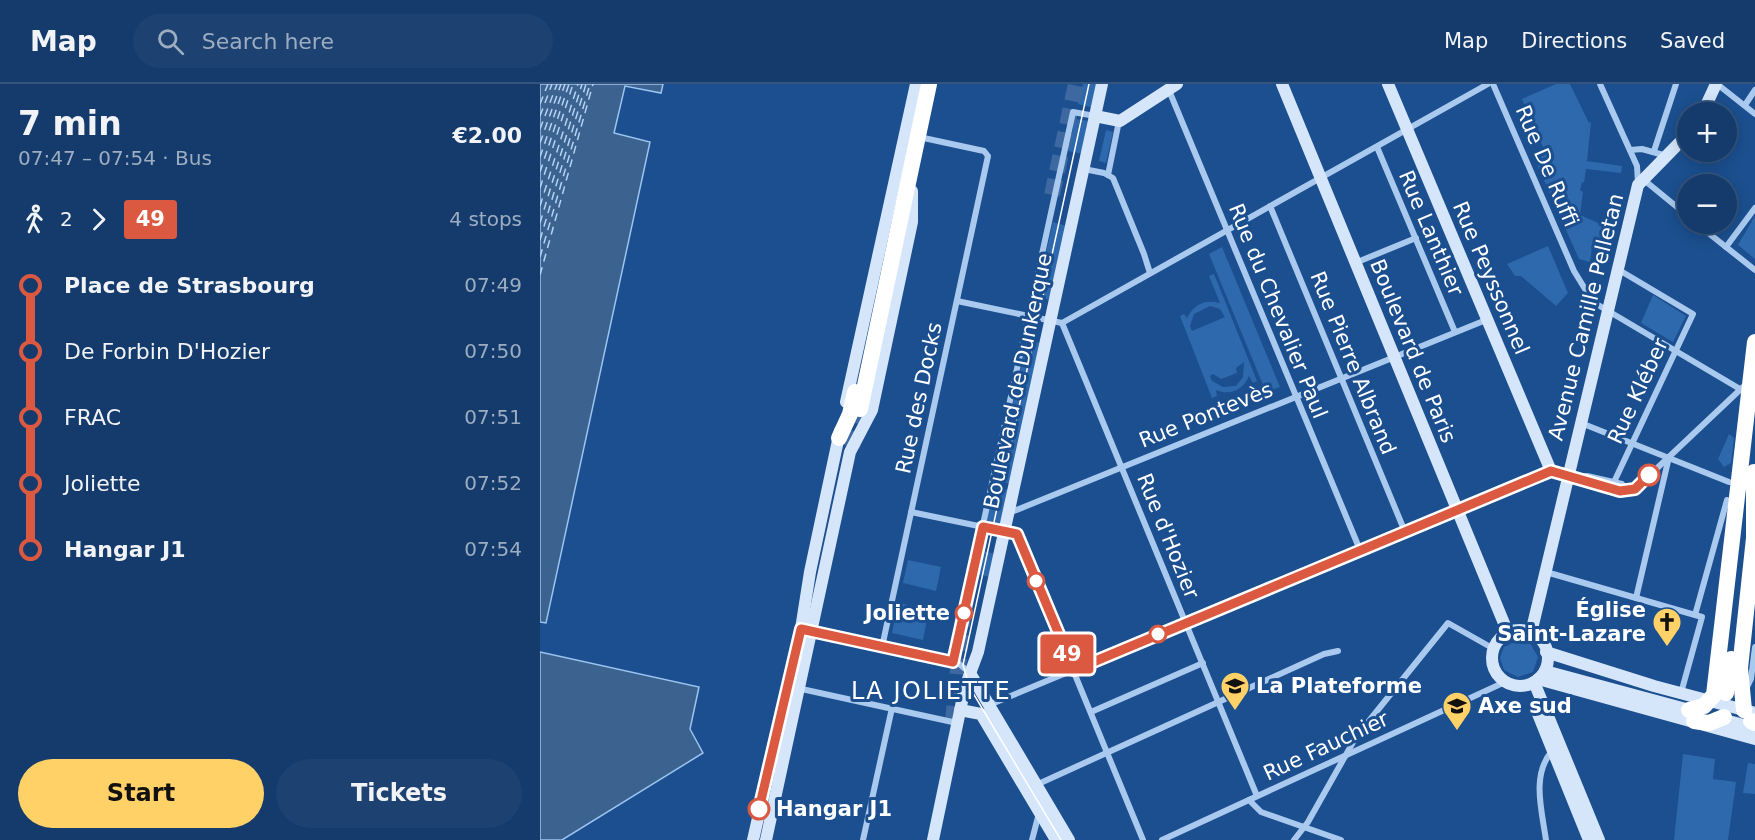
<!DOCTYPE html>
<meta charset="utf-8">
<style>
body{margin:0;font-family:"DejaVu Sans",sans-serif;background:#1d4271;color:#f1f3f6;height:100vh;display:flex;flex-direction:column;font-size:22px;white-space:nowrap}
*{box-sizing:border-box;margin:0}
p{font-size:20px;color:#9dadc1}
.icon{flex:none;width:33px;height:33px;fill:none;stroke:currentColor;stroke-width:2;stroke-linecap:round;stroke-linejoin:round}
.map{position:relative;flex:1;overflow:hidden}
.sheet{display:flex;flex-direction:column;background:#143b6b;width:540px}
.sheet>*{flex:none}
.badge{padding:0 12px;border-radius:4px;font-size:21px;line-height:39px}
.fabs{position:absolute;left:1137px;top:18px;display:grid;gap:12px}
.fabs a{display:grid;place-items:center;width:60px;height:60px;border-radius:50%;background:#143b6b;box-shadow:0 3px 15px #0003,0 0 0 2px #33557e;font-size:30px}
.map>.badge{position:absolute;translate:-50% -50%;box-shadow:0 0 0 3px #fff}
.legs{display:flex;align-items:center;gap:9px;height:66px;padding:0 18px;font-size:20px}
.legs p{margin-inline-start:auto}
.headline{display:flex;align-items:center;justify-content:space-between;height:102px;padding:0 18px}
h1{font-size:33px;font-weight:700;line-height:45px}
.action{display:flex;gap:12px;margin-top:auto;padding:12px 18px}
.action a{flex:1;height:69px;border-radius:36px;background:#ffd166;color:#111;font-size:24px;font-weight:700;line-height:69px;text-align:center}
.action a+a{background:#1d4271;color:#f1f3f6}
ul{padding:0 18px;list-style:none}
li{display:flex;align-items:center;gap:21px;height:66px;font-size:22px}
li i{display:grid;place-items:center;width:9px;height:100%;margin:0 8px;background:currentColor}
li i::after{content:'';width:15px;height:15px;margin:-8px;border:4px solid;border-radius:50%;background:#143b6b}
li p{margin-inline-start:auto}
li:first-child i{background:linear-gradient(#0000 50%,currentColor 0)}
li:last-child i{background:linear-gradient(currentColor 50%,#0000 0)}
header{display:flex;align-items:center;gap:36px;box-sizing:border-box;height:84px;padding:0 30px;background:#143b6b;border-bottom:2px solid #33557e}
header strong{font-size:28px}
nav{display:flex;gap:33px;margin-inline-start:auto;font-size:21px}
.search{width:420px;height:54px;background:#1d4271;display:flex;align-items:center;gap:15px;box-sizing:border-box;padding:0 21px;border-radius:33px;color:#9dadc1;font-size:22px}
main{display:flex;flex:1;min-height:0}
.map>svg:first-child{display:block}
.green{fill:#2e69ad;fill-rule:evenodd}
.water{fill:#3c6290;stroke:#9cc4f0;stroke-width:1.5}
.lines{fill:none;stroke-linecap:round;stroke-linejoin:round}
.ferry{stroke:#b5d3f5;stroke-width:1.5;stroke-dasharray:8 6;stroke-linecap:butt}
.highway-tunnel{stroke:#3d69a0;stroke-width:16;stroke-dasharray:16 8;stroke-linecap:butt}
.street{stroke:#a9c9ee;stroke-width:6}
.secondary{stroke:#d6e6fa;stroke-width:12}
.highway{stroke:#fff;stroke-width:16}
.tram{stroke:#fff;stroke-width:1.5}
.line-1-casing{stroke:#fff;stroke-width:14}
.line-1{stroke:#dc5941;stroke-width:9}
.stop-1-dot{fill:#fff;stroke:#dc5941;stroke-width:3}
.labels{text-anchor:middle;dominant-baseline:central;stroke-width:6;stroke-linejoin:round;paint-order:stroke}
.street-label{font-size:21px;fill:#fff;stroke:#1b4f8f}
.poi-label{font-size:21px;font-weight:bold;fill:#fff;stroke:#1b4f8f;text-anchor:start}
.stop-label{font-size:21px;font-weight:bold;fill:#fff;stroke:#1b4f8f;text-anchor:end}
.quarter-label{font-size:24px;letter-spacing:1.5px;fill:#fff;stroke:#1b4f8f}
</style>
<header>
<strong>Map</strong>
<div class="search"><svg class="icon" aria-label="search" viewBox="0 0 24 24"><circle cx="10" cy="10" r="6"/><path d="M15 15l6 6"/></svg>Search here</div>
<nav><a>Map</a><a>Directions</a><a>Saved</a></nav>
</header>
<main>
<section class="sheet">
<div class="headline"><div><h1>7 min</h1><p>07:47 – 07:54 · Bus</p></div><b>€2.00</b></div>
<div class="legs"><svg class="icon" aria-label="walk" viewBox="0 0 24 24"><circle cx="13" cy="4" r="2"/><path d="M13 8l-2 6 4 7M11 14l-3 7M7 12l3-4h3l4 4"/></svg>2<svg class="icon" aria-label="forward" viewBox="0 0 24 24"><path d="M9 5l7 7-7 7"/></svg><b class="badge" style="background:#dc5941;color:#fff">49</b><p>4 stops</p></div>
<ul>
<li><i style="color:#dc5941"></i><b>Place de Strasbourg</b><p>07:49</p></li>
<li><i style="color:#dc5941"></i><span>De Forbin D'Hozier</span><p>07:50</p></li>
<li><i style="color:#dc5941"></i><span>FRAC</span><p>07:51</p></li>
<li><i style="color:#dc5941"></i><span>Joliette</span><p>07:52</p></li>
<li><i style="color:#dc5941"></i><b>Hangar J1</b><p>07:54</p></li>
</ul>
<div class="action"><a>Start</a><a>Tickets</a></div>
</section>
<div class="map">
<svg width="1215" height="756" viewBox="0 0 1215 756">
<rect width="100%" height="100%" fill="#1b4f8f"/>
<g class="green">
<path d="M543,0H559L553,24L538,20Z"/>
<path d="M1016,0H1030L1049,39L1051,38L1047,77L1082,82L1081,89L1046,85L1044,99L1042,98L1040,106L1043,108L1040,131L1074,146L1072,159L1053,156L1050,178L1039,175L995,76L1006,70L982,15Z"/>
<path d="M535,35L550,37L543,70L528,67Z"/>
<path d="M566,46L573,48L566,79L559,77Z"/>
<path d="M1215,132V175L1198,161Z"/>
<path d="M513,138L527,142L511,216L496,213Z"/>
<path d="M1008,162L1028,209L1016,222L981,192H975L967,180Z"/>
<path d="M682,163L740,303L726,308L669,170Z"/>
<path d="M674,190L717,297L713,299L709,292C703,306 690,312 676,306L677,312L672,314L640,232L644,230L647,234C654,220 665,215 680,219L669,192ZM670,222L680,225L685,233L652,247L650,242L654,230ZM704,278L703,293L696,302L683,303L672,297L670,292L673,290L681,295L697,289L696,284Z"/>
<path d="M1113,211L1146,232L1133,258L1101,239Z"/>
<path d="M487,256L501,259L471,400L456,397Z"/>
<path d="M1189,350L1194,354L1191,379L1184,383L1178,375Z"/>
<path d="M454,403L469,406L462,441L446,438Z"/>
<path d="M440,466L455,470L450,493L435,490Z"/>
<path d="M368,476L401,483L396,507L363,499Z"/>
<path d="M358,519L389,525L383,556L352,549Z"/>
<path d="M979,556L990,559L998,573L993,588L978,593L964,586L960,574L964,563Z"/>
<path d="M1143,670L1175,675L1173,695L1196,698L1188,756H1134Z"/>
<path d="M1208,679L1215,680V710L1203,709Z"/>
</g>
<g class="water">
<path d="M0,0H123L121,9L85,2L74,49L110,58L6,539L0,538Z"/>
<path d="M0,568L159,603L150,645L163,669L22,756H0Z"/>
</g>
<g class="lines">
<g class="ferry">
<path d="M0,20L8,0"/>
<path d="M0,32L12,0"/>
<path d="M0,45L17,0"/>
<path d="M0,59L21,0"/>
<path d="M0,73L25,0"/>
<path d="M0,88L29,0"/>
<path d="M0,104L33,0"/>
<path d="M0,122L38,0"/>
<path d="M0,139L42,0"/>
<path d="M0,156L46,0"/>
<path d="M0,173L50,0"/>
<path d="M0,191L53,0"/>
</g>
<g class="highway-tunnel">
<path d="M512,111L536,0"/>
<path d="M312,363L320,325"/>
<path d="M413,638L423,532"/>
</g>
<g class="street">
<path d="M953,0L1034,187L1053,218L1200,305"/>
<path d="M1060,0L1097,82L1098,99"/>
<path d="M1177,0L1215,30"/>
<path d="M628,4L820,466"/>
<path d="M1205,21L1215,6"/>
<path d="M837,63L915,248"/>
<path d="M1090,66L1102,65L1127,72"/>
<path d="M1114,67L1136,0"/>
<path d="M544,85L564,89L573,94L604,170L610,189"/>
<path d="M568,91L579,37"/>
<path d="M1104,96L1148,132"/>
<path d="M730,122L865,448"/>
<path d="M1157,140L1215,186"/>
<path d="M1186,163L1215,124"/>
<path d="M815,179L876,154"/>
<path d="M417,217L522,239"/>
<path d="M522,239L717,712"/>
<path d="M522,239L948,0"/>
<path d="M1041,339L1189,398"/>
<path d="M1034,393L1047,392L1082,400L1085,405"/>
<path d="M1035,393C1051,403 1078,410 1095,405L1203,303"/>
<path d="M1074,398L1153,230L1079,186"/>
<path d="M371,428L477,450L603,756"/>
<path d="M469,429L946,236"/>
<path d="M1006,488L1162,533L1141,609"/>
<path d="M1096,514L1129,373"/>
<path d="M1155,531L1187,416"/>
<path d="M270,547L418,579L430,589"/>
<path d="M342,563L448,72L444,67L379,53"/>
<path d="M413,578L533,28L555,32"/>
<path d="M257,604L417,639"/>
<path d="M1206,605L1211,595L1215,563"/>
<path d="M449,621L1011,387"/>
<path d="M551,628L663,579"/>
<path d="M496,701L784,570L798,567"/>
<path d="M709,716L721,728L801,756"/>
<path d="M323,756L352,624"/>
<path d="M492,756L499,729"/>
<path d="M622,756L965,598"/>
<path d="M754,756L768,738L816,653L908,539L954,565"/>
<path d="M1006,756C1002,727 991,691 1012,667"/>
</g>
<g class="secondary">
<path d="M742,0L968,549"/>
<path d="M848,0L1011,387L1028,391"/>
<path d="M1163,28L1176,0"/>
<path d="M555,32L580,37L637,0"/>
<path d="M306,318L376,0"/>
<circle cx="980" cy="574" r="28"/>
<path d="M991,549L1098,101L1148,50"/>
<path d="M1006,568L1114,602L1215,629"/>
<path d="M1005,587L1157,628"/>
<path d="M430,589L529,756"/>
<path d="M998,595L1215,655"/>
<path d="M994,598L1059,756"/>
<path d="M996,625L1049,756"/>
<path d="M420,626L441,630L516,756"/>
<path d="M1177,634L1215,644"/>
<path d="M213,756L261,545L270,488L300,347"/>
<path d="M226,756L310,368L332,326L372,138V107"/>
<path d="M393,756L425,603L438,568L562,0"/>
</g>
<g class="highway">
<path d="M320,325L389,0"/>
<path d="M299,354L310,330L315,308"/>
<path d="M1186,609L1191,575"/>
<path d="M1149,626L1164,622L1174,611L1215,258"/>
<path d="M1204,626L1200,584L1214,454V388"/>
<path d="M1154,637L1169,639L1184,633"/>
<path d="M1211,637L1215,639"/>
</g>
<path class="tram" d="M521,756L430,604L423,581L549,0"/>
</g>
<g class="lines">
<g class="line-1-casing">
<path id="line-1" d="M219,725L261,545L413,578L443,443L477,450L534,586L1011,387L1080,407L1095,405L1109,391"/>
</g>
<use href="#line-1" class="line-1"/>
</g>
<defs>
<g id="church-pin" transform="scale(1.5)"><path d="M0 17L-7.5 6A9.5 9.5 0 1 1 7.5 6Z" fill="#ffd166" stroke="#1b4f8f"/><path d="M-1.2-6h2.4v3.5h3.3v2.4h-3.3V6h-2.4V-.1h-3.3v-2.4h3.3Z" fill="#111"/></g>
<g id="university-pin" transform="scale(1.5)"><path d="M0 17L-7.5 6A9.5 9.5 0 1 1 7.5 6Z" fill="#ffd166" stroke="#1b4f8f"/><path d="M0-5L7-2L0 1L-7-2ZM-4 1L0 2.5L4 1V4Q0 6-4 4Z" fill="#111"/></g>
</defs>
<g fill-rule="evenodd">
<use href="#church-pin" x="1127" y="538"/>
<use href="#university-pin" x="695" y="602"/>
<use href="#university-pin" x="917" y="622"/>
</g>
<g class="stop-1-dot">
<circle cx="1109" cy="391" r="10"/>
<circle cx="496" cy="497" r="8"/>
<circle cx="424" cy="529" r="8"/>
<circle cx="618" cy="550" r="8"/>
<circle cx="219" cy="725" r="10"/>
</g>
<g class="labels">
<g class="street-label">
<text transform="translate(1007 82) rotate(67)">Rue De Ruffi</text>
<text transform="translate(891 149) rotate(67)">Rue Lanthier</text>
<text transform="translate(951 194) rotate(67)">Rue Peyssonnel</text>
<text transform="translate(738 227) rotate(68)">Rue du Chevalier Paul</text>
<text transform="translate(1046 233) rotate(-76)">Avenue Camille Pelletan</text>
<text transform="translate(873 267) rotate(68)">Boulevard de Paris</text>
<text transform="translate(813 279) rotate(68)">Rue Pierre Albrand</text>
<text transform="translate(478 297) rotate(-78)">Boulevard de Dunkerque</text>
<text transform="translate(1098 307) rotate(-65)">Rue Kléber</text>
<text transform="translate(379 314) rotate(-78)">Rue des Docks</text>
<text transform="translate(666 331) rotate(-22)">Rue Pontevès</text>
<text transform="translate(628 452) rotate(68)">Rue d'Hozier</text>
<text transform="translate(786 662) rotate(-25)">Rue Fauchier</text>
</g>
<g class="poi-label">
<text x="1106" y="526" text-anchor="end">Église<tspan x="1106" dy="24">Saint-Lazare</tspan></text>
<text x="716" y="602">La Plateforme</text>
<text x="938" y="622">Axe sud</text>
</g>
<g class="stop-label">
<text x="410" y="529">Joliette</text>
<text x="236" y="725" text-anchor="start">Hangar J1</text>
</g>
<g class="quarter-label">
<text x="391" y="607">LA JOLIETTE</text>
</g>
</g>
</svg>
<div class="fabs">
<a>+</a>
<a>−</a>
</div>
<b class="badge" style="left:527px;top:570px;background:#dc5941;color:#fff">49</b>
</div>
</main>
